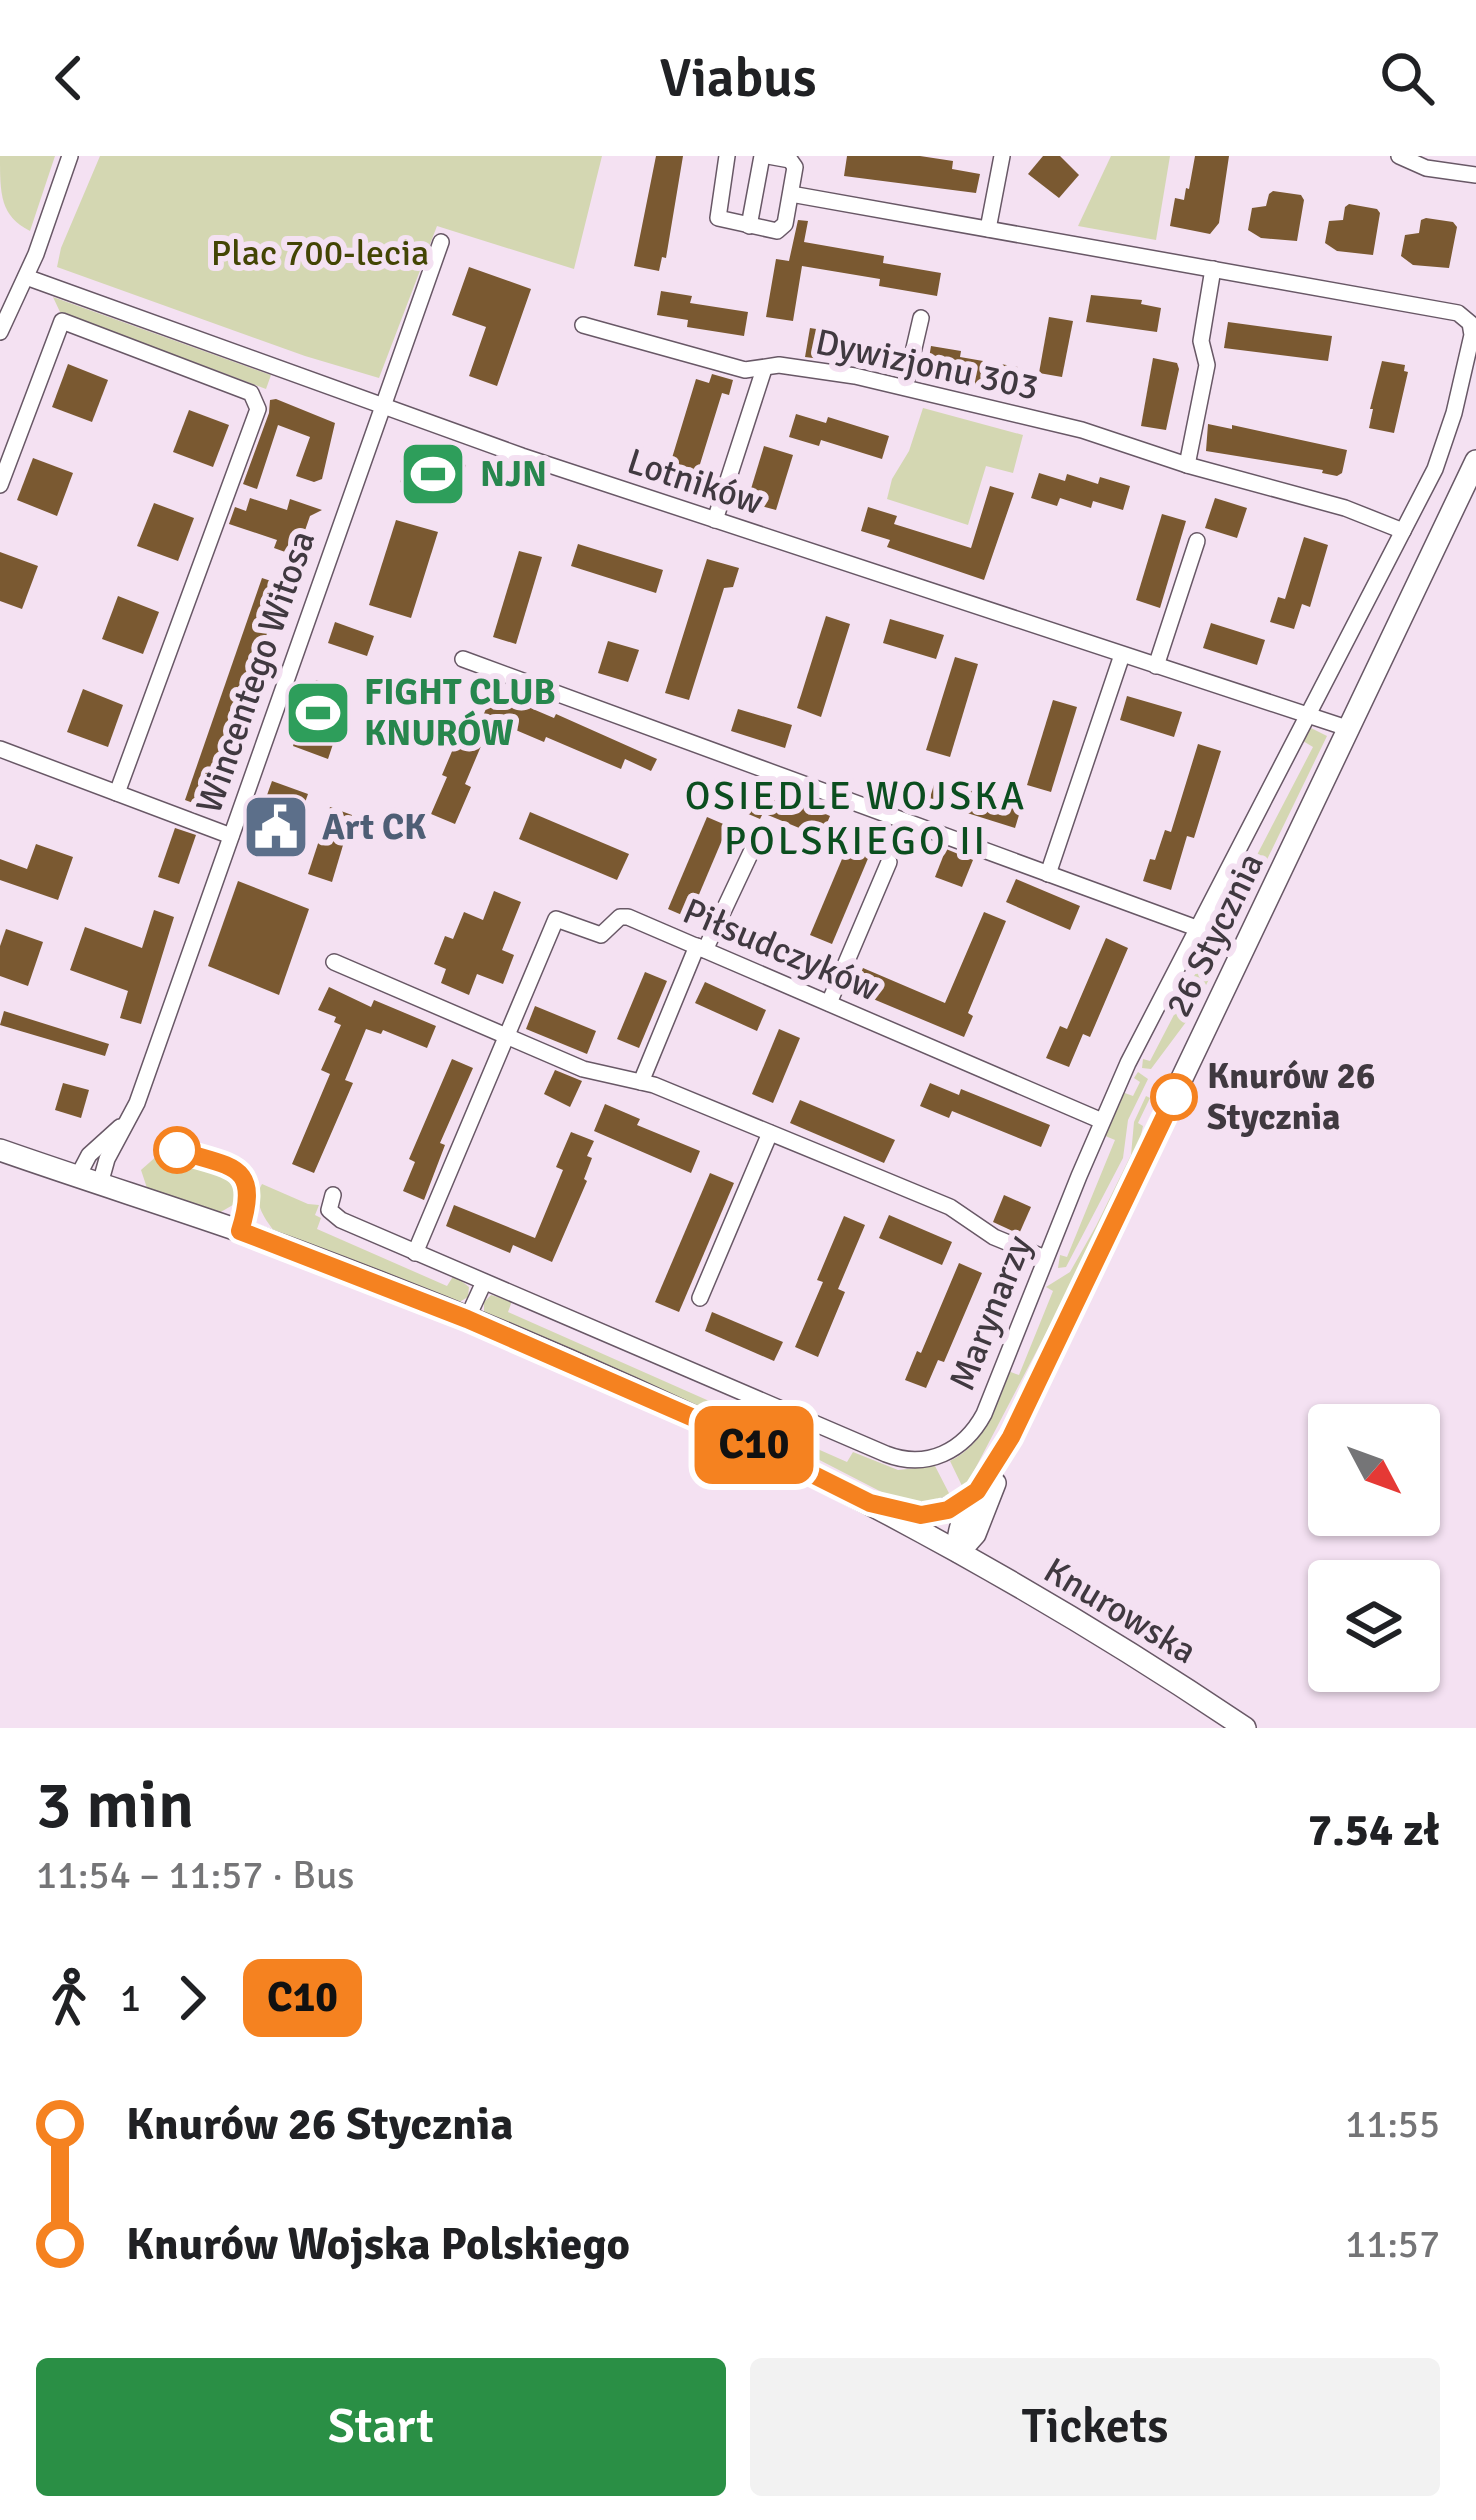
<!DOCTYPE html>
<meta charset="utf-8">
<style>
body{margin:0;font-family:Signika,sans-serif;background:#f2f2f2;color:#202124;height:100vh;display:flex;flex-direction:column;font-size:45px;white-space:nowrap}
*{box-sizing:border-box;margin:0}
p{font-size:39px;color:#757577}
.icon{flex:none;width:66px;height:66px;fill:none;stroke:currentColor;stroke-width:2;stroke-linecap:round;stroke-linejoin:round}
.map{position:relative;height:1572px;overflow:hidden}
.side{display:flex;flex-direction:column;background:#fff;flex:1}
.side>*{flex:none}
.badge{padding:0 24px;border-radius:18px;font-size:42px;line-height:78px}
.needle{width:78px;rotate:131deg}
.fabs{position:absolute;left:1308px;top:1248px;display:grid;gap:24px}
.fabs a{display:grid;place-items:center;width:132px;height:132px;border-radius:12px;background:#fff;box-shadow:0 3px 9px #0004;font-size:60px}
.map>.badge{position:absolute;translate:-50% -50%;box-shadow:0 0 0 6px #fff}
.legs{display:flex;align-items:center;gap:18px;height:132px;padding:0 36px;font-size:39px}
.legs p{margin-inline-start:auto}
.headline{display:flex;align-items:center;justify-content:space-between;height:204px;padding:0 36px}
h1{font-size:66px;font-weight:600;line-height:90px}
.cta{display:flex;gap:24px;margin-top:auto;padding:24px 36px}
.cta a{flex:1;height:138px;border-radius:12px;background:#2a8f45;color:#fff;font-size:48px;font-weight:600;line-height:138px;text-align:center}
.cta a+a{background:#f2f2f2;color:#202124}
ul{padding:0 36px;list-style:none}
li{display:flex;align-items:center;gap:42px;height:120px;font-size:45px}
li i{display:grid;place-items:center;width:18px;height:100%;margin:0 15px;background:currentColor}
li i::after{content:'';width:30px;height:30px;margin:-15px;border:9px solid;border-radius:50%;background:#fff}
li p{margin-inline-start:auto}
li:first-child i{background:linear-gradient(#0000 50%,currentColor 0)}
li:last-child i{background:linear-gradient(currentColor 50%,#0000 0)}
header{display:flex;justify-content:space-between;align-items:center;height:156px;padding:0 36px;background:#fff;font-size:54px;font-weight:600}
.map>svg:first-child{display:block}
.green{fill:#d4d7b2}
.building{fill:#7a5931}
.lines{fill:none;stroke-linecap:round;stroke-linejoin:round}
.street-casing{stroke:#685866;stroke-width:18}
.secondary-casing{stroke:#685866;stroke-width:24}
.street{stroke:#fff;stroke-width:15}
.secondary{stroke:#fff;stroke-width:21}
.line-1-casing{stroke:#fff;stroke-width:27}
.line-1{stroke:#f58220;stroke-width:18}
.stop-1-dot{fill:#fff;stroke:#f58220;stroke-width:6}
.labels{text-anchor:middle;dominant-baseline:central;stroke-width:12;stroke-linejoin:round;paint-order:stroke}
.park-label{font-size:36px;fill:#434504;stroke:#f4e1f2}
.street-label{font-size:36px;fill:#403940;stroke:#f4e1f2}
.leisure-label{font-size:36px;font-weight:bold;fill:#27864d;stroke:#f4e1f2;text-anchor:start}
.service-label{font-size:36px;font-weight:bold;fill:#4e5e75;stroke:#f4e1f2;text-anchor:start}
.stop-label{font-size:36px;font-weight:bold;fill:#403940;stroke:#f4e1f2;text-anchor:start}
.neighbourhood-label{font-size:39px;letter-spacing:3px;fill:#0b4e1f;stroke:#f4e1f2}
</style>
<header><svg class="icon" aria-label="back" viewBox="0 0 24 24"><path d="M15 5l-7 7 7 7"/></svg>Viabus<svg class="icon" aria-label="search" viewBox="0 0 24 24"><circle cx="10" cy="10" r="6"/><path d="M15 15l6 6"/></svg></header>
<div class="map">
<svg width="1476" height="1572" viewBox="0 0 1476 1572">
<rect width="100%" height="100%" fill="#f4e1f2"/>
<g class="green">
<path d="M0,0H55L30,75C0,60 0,38 0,0Z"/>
<path d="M100,0H602L574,113L437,70L379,222L305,200L57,111L61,92Z"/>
<path d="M1111,0H1170L1156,84L1078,70Z"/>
<path d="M53,141L271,219L266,233L60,156Z"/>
<path d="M923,252L1023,279L1013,317L986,310L968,369L887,343L892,323L909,295Z"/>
<path d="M1311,572L1327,580L1192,858L1151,913L1142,912L1143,903L1150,905L1313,591L1303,585Z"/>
<path d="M1138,916L1148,923L1128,964L1123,1002L1066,1111L1058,1112L1060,1099L1067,1101L1115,984L1103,979L1122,936L1133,940L1140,926L1134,922Z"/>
<path d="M1146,940L1150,942L1138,967L1143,970L1139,988L1100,1074L964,1334L950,1305C986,1287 995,1251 1008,1215L1019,1219L1053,1135L1046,1131L1070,1116L1096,1070L1131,999L1134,966Z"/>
<path d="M158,999L231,1022L239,1036L238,1046L219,1057L147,1032L141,1014Z"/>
<path d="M262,1028L308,1048L319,1049L315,1059L321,1062L317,1073L447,1130L454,1119L469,1131L468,1141L456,1148L275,1076C264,1062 252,1045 262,1028Z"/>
<path d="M491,1139L512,1145L508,1156L847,1306L853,1296L898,1314L935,1310L952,1343L931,1350L901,1346L800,1294L747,1276L484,1159V1146Z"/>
</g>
<g class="building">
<path d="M656,0H683L666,102L662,101L659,115L634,110Z"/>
<path d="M847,0H920L953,5L952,13L980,18L976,37L844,20Z"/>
<path d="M1043,0H1060L1079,19L1059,42L1028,18Z"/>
<path d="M1195,0H1229L1219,67L1210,78L1170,70L1175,42L1184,44L1186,32L1189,33Z"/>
<path d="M1273,35L1301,39L1304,44L1297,85L1261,82L1248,74L1252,52L1266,50L1269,38Z"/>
<path d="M1349,48L1377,53L1380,57L1373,99L1337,95L1325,87L1329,65L1343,64L1345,51Z"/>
<path d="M1426,62L1453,66L1457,71L1449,112L1413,109L1401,100L1405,79L1419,77L1421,64Z"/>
<path d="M798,64L808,65L804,86L884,100L883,107L941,117L937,140L879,130L880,123L802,110L793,165L766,161L776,103L789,105Z"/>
<path d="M469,111L531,133L497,230L469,220L486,171L452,159Z"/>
<path d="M661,135L692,140L690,147L748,156L744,180L687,171L688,164L657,159Z"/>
<path d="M1091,139L1142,144L1141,148L1161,152L1157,176L1086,166Z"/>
<path d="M1049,161L1073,165L1062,221L1039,217Z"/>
<path d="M1228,166L1332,180L1328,205L1224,192Z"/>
<path d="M810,172L841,177L837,205L805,201Z"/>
<path d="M931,190L961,195L960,201L1018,211L1014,236L956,226L957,219L927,214Z"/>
<path d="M1153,202L1177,207L1179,213L1166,274L1141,270Z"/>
<path d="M1382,205L1405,209L1404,215L1408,216L1394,277L1369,272L1373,253H1370Z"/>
<path d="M68,208L108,224L92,266L52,251Z"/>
<path d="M712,218L733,224L729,239L722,237L692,334L665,325L696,223L709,227Z"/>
<path d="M276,243L335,267L322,323L314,326L296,320L310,281L278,269L257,333L243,328L269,257L270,244Z"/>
<path d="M189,254L229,269L213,311L173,296Z"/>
<path d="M796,258L826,267L828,261L889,280L882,303L821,284L819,290L789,281Z"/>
<path d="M1208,268L1232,273V269L1347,294L1342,317L1337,320L1322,317L1323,314L1206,295Z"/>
<path d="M413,290L466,309L453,345L400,326Z"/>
<path d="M764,290L793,299L776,354L747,346Z"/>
<path d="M33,302L73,317L57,360L17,344Z"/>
<path d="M1039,317L1065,325L1067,318L1098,328L1100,321L1130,330L1123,354L1093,345L1091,352L1060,342L1057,350L1031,342Z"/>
<path d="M990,330L1014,337L984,424L887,391L890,384L861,375L868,351L897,360L894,368L971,392Z"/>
<path d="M250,342L287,354L290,343L322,354L310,360L300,389L302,402L274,392L277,384L229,368L235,351L246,355Z"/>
<path d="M1215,342L1247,352L1237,382L1205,372Z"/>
<path d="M154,347L194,362L178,405L137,390Z"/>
<path d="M1162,358L1186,365L1160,452L1136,444Z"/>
<path d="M396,364L438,376L411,462L369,449Z"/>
<path d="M1304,381L1328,389L1310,451L1302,448L1294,473L1270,466L1278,441L1285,443Z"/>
<path d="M578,388L663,414L656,437L571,410Z"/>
<path d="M519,395L542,401L516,488L493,481Z"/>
<path d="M0,396L38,410L22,453L0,445Z"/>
<path d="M707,403L739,412L733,431L724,432L689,544L665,537Z"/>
<path d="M262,422L283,429L223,610L204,651L185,644Z"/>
<path d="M118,440L159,456L143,498L102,483Z"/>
<path d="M826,460L850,468L821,561L797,552Z"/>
<path d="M890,463L944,479L936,503L883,487Z"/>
<path d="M335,466L374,480L367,500L328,487Z"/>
<path d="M1211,467L1265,484L1257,509L1203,492Z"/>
<path d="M608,485L639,494L628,526L598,517Z"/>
<path d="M955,501L978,508L950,601L926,594Z"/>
<path d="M316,524L345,535L333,568L339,570L328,603L293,590Z"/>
<path d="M83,533L123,549L108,591L67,576Z"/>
<path d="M493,536L554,562L556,558L657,603L651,615L625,603L621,613L546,581L544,586L483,560Z"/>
<path d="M1127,540L1182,556L1174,581L1120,564Z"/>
<path d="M1053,544L1077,551L1051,636L1027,629Z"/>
<path d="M738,553L792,569L785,592L731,575Z"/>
<path d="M469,555L492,564L465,628L471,631L455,668L431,658L447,621L442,619Z"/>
<path d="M1198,588L1221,595L1194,682L1187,680L1171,734L1143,725L1150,703L1155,704L1165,674L1171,676Z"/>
<path d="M936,622L1022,649L1015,672L929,645Z"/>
<path d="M272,625L308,638L287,697L251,684Z"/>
<path d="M741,629L770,641L773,635L830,660L821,681L763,657L760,663L732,651Z"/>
<path d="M330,651L352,659L332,726L308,718Z"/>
<path d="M530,656L629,698L617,724L519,683Z"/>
<path d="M707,661L728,670L689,762L668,753Z"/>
<path d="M175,672L196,679L179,728L158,721Z"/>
<path d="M850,684L872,693L832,788L810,779Z"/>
<path d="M36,688L73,701L58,744L0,724V703L27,713Z"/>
<path d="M946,693L973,704L962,731L935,721Z"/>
<path d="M1016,723L1080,750L1070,774L1006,746Z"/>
<path d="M238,725L309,753L279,839L208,810Z"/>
<path d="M494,735L521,746L502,794L514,799L503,828L477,818L469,839L441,827L446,813L434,808L445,780L453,783L464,756L483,764Z"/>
<path d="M154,754L174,761L141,868L120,862L128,835L70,814L85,771L142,792Z"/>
<path d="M984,756L1006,765L968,857L973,860L964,881L854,835L863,812L945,847Z"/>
<path d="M6,773L43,786L28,830L0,820V790Z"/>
<path d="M1106,782L1128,792L1090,881L1083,878L1069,911L1046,902L1060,870L1067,873Z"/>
<path d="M645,816L667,825L639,892L617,883Z"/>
<path d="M705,826L766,854L757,875L695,847Z"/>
<path d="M329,831L371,851L374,844L436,870L427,892L383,874L381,878L366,873L345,924L353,927L314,1017L292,1008L330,918L321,914L341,869L334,866L336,861L318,854Z"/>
<path d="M535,850L596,875L587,898L526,873Z"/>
<path d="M4,855L109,888L105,900L0,869Z"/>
<path d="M779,873L800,882L773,947L752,938Z"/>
<path d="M452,903L473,912L440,987L445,989L424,1044L403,1035L415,1006L409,1003Z"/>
<path d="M555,914L582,925L570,951L544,938Z"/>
<path d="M63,927L89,934L81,962L55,954Z"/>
<path d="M930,927L959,939L961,933L1050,969L1041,991L952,955L949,962L920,950Z"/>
<path d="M800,944L895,984L884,1007L790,967Z"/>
<path d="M605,948L640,963L637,969L700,995L691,1017L594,975Z"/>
<path d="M571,976L594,985L587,1000L592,1002L584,1023L587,1025L552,1106L513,1089L510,1097L446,1070L454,1049L535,1082L563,1014L556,1011Z"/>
<path d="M710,1017L734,1027L679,1156L655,1146Z"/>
<path d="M1004,1039L1031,1051L1019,1078L993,1066Z"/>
<path d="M889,1059L952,1086L942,1109L879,1082Z"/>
<path d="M844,1060L865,1069L838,1133L845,1136L818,1201L795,1191L823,1126L817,1124Z"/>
<path d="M959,1107L982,1117L944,1206L938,1204L926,1232L905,1224L917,1195L921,1197Z"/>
<path d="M712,1156L783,1186L774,1205L705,1175Z"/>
</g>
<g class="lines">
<g class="street-casing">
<g id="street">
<path d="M727,0L718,62L777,75L785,68L795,11L790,4L768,0"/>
<path d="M1399,0L1426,12L1476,19"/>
<path d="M749,70L762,0"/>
<path d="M988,73L1002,0"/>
<path d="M26,121L522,300L1350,573"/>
<path d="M583,169L745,214L779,209L855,220L1082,274L1187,309L1345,352L1403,375"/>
<path d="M0,176L36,98L70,0"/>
<path d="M905,231L921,162"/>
<path d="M1187,309L1207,209L1201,185L1213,113"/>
<path d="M0,329L62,165L251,237L258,253L117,637"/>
<path d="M715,364L764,213"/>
<path d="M463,503L1199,773"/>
<path d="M1156,510L1197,385"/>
<path d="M0,593L231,680"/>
<path d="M1048,718L1122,499"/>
<path d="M705,794L753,692"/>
<path d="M334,806L583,913L654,929L880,1022L950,1051L994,1081L1045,1102"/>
<path d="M829,847L889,706"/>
<path d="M641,926L697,790"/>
<path d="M78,1020L89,999L120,971"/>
<path d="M100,1028L107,1003L137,947L441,86"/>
<path d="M333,1039L329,1054L341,1064L886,1298C927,1314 964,1295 984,1258L1079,1020L1128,907L1435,313L1454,257L1472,179L1470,167L1458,157L791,38"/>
<path d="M415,1097L556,763L601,779L620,761H628L1102,965"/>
<path d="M700,1142L770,977"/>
<path d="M467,1163L484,1126"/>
</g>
</g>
<g class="secondary-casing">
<g id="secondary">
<path d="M0,994C100,1029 201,1060 300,1096C629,1218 954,1375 1245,1572"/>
<path d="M895,1355C926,1362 952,1355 977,1335"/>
<path d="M959,1396C951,1365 994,1308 1011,1281L1476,305"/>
<path d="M959,1396L975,1378L995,1327"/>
</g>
</g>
<use href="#street" class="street"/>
<use href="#secondary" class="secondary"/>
</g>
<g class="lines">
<g class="line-1-casing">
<path id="line-1" d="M177,994C233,1012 261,1007 240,1075L467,1163L744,1284L870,1347L921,1359L948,1354L977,1335L1011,1281L1174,941"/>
</g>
<use href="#line-1" class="line-1"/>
</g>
<defs>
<g id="stadium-square" transform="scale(3.45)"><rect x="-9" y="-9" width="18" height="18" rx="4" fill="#2e9e5b" stroke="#f4e1f2"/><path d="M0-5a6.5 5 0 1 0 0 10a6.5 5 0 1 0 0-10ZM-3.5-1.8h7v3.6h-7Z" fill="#fff"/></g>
<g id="civic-square" transform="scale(3.45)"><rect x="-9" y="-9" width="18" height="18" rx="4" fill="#5c6f8a" stroke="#f4e1f2"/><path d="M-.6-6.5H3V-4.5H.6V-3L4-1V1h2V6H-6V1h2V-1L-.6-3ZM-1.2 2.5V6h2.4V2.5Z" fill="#fff"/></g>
</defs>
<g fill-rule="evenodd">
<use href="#stadium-square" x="433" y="318"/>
<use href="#stadium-square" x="318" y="557"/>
<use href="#civic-square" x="276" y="671"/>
</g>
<g class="stop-1-dot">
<circle cx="1174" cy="941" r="21"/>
<circle cx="177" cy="994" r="21"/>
</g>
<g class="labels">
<g class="park-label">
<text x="320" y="97">Plac 700-lecia</text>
</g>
<g class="street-label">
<text transform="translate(927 209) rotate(12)">Dywizjonu 303</text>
<text transform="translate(695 326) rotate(18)">Lotników</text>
<text transform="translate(256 516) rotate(-71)">Wincentego Witosa</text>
<text transform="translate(1215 779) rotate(-64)">26 Stycznia</text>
<text transform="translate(781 794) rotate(23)">Piłsudczyków</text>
<text transform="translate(991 1157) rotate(-68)">Marynarzy</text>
<text transform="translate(1120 1455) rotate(31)">Knurowska</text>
</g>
<g class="leisure-label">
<text x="480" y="318">NJN</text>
<text x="364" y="536">FIGHT CLUB<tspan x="364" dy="41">KNURÓW</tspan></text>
</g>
<g class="service-label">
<text x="322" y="671">Art CK</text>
</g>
<g class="stop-label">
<text x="1207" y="920">Knurów 26<tspan x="1207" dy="41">Stycznia</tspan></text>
</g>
<g class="neighbourhood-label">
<text x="856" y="640">OSIEDLE WOJSKA<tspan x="856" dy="45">POLSKIEGO II</tspan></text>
</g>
</g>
</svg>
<div class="fabs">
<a><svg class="needle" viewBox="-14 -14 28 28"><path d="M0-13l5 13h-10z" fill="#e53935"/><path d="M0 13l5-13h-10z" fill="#757577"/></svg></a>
<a><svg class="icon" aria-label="layers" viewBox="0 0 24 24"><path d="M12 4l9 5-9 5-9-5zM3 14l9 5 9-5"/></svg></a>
</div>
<b class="badge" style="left:754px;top:1289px;background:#f58220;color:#111">C10</b>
</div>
<section class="side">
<div class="headline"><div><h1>3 min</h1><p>11:54 – 11:57 · Bus</p></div><b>7.54 zł</b></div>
<div class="legs"><svg class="icon" aria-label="walk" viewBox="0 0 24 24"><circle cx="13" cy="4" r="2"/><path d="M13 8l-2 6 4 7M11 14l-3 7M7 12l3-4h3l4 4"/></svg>1<svg class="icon" aria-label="forward" viewBox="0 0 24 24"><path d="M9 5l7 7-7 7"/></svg><b class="badge" style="background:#f58220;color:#111">C10</b></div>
<ul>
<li><i style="color:#f58220"></i><b>Knurów 26 Stycznia</b><p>11:55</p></li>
<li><i style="color:#f58220"></i><b>Knurów Wojska Polskiego</b><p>11:57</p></li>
</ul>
<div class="cta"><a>Start</a><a>Tickets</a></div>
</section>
